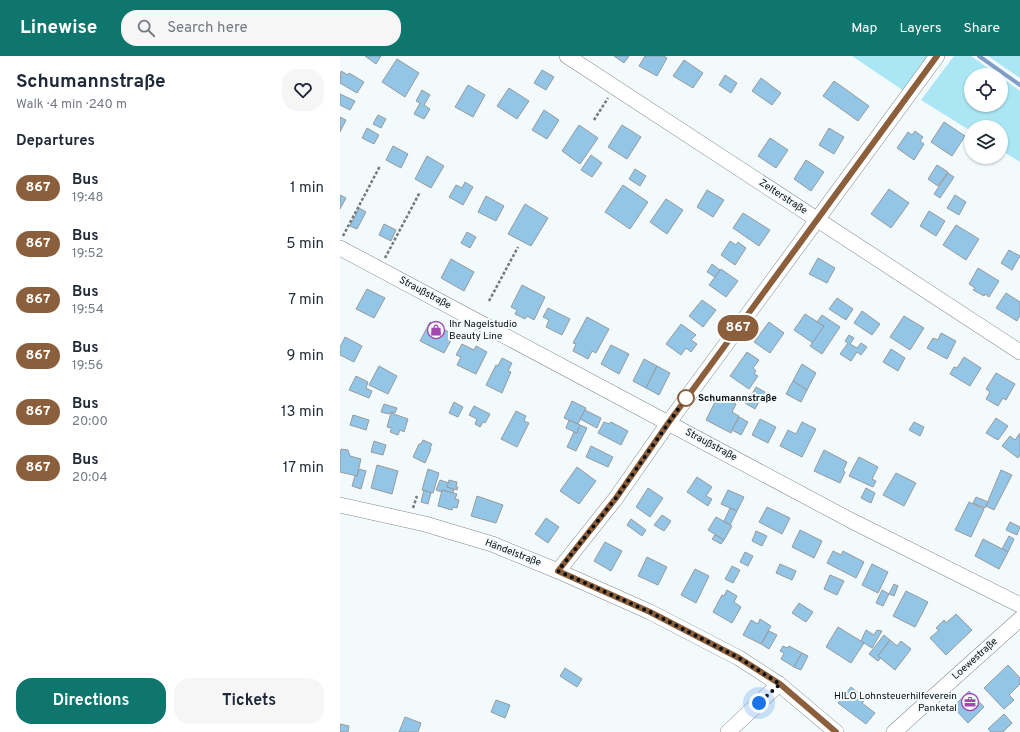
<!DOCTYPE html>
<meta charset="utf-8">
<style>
body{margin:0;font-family:Overpass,sans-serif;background:#f6f6f7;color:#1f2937;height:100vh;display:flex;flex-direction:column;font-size:15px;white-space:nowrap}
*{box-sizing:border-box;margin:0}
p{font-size:13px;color:#747a83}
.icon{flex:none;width:22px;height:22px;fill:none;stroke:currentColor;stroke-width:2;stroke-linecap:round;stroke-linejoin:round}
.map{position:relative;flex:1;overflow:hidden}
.details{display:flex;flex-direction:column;background:#fff;width:340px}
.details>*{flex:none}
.badge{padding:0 8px;border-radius:13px;font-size:14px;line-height:26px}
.buttons{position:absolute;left:624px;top:12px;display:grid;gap:8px}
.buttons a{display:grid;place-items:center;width:44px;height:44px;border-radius:50%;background:#fff;box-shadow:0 1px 3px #0004;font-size:20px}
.you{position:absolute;width:20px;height:20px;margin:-10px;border:3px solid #fff;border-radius:50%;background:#1a73e8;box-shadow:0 0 0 6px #1a73e833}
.map>.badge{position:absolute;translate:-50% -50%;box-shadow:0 0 0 2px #fff}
h2{padding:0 16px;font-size:15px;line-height:36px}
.round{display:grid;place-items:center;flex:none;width:42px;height:42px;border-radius:16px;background:#f6f6f7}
.headline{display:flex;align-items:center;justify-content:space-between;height:68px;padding:0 16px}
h1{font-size:19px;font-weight:700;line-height:30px}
.button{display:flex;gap:8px;margin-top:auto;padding:8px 16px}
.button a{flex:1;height:46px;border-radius:16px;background:#0f766e;color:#fff;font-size:16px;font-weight:700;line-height:46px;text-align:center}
.button a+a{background:#f6f6f7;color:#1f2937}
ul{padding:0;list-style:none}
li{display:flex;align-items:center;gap:12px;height:56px;padding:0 16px}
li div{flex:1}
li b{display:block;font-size:15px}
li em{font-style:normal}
li .badge{min-width:44px;font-weight:700;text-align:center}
header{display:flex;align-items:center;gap:24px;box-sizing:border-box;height:56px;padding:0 20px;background:#0f766e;color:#fff}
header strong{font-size:19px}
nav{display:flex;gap:22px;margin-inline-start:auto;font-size:14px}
.search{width:280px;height:36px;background:#f6f6f7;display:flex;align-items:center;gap:10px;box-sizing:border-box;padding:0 14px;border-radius:16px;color:#747a83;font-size:15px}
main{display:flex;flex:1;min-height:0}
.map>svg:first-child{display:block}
.green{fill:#abe6f5}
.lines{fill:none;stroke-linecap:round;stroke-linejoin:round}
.stream{stroke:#809cc7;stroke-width:4}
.building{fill:#92c5e6;stroke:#969b9f}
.minor-casing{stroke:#848b8d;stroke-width:16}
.path{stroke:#747a7b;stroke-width:2.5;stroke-dasharray:3 2;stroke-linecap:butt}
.minor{stroke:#fff;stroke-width:15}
.line-casing{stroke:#fff;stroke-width:9}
.line{stroke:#8b5e3c;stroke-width:6}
.walk{stroke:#0d1010;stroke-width:4;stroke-dasharray:0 7.2}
.stop-dot{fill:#fff;stroke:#8b5e3c;stroke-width:2}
.labels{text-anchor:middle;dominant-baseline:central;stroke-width:4;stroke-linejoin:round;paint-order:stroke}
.street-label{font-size:10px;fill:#0d1010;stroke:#f2fafc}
.poi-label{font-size:10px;fill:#0d1010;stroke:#f2fafc;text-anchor:start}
.stop-label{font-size:10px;font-weight:bold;fill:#0d1010;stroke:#f2fafc;text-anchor:start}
</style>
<header>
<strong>Linewise</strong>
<div class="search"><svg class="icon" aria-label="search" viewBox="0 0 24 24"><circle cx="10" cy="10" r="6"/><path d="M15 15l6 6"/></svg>Search here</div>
<nav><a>Map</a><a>Layers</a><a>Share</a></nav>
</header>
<main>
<section class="details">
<div class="headline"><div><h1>Schumannstraße</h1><p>Walk · 4 min · 240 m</p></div><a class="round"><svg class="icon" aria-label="heart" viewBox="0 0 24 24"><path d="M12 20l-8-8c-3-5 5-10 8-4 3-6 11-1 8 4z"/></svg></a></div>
<h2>Departures</h2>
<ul>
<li><span class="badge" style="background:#8b5e3c;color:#fff">867</span><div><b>Bus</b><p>19:48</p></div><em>1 min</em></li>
<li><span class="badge" style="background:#8b5e3c;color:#fff">867</span><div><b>Bus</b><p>19:52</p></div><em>5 min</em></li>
<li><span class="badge" style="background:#8b5e3c;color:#fff">867</span><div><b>Bus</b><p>19:54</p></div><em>7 min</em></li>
<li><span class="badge" style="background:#8b5e3c;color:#fff">867</span><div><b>Bus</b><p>19:56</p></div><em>9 min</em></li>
<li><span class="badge" style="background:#8b5e3c;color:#fff">867</span><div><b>Bus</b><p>20:00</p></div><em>13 min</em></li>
<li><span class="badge" style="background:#8b5e3c;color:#fff">867</span><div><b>Bus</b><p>20:04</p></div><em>17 min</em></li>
</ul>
<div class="button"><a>Directions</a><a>Tickets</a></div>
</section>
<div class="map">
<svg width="680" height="676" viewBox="0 0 680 676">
<rect width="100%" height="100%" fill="#f2fafc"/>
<g class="green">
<path d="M512,0H590L564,35Z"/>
<path d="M614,0H631L658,19H631V49H661V21L680,35V106L661,94V71H631V75L581,44Z"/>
<path d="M648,0H680V22Z"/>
</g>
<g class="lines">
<path class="stream" d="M639,0L680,29"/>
</g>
<g class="building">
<path d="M25,0H41L36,8Z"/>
<path d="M274,0H289L284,7Z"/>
<path d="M305,0H324L327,2L317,20L299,10Z"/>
<path d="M57,3L79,17L65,41L42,26Z"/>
<path d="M344,4L363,17L353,32L333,20Z"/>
<path d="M202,14L214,21L206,34L194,27Z"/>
<path d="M1,15L8,19L9,17L24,26L17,37L0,27Z"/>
<path d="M385,19L397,27L391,37L379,29Z"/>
<path d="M421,22L441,37L432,49L412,35Z"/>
<path d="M494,25L529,50L518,65L483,40Z"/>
<path d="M128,29L145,39L133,61L115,51Z"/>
<path d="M169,32L189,45L177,63L157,50Z"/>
<path d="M82,34L90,39L84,49L90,53L84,63L74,58L80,47L76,45Z"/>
<path d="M0,38L15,45L10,54L0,49Z"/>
<path d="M204,54L219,64L207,83L192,74Z"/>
<path d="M38,59L46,63L41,72L33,68Z"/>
<path d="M0,61L6,64L0,76Z"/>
<path d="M604,66L625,80L612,100L591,86Z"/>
<path d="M239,69L258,82L240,108L222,95Z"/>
<path d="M282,69L301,81L287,103L268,91Z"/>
<path d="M27,72L39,79L34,88L22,82Z"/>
<path d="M489,72L504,81L494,98L479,89Z"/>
<path d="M575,75L583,81L580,85L584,88L574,104L557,92L568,76L572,79Z"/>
<path d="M430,82L448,94L436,112L418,100Z"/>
<path d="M53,90L68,98L61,112L46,104Z"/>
<path d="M251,99L262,107L252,121L241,114Z"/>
<path d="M87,100L104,110L91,132L75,123Z"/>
<path d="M466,104L484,116L471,135L454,123Z"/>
<path d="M597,109L608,116L598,130L588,123Z"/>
<path d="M295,113L306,120L300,130L289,123Z"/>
<path d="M608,117L614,121L600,142L594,138Z"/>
<path d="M125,126L133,131L123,149L109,141L116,129L122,132Z"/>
<path d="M283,129L308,146L290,173L265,156Z"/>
<path d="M549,133L569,147L551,172L531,158Z"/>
<path d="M367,134L384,144L373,161L357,151Z"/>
<path d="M0,139L6,142L0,153Z"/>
<path d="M615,139L626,146L619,159L607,152Z"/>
<path d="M146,140L164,150L156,165L138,156Z"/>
<path d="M326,143L343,154L327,178L310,166Z"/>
<path d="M185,148L208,162L191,190L168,178Z"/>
<path d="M19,152L26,156L17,173L10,170Z"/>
<path d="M589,155L605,165L596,180L580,170Z"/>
<path d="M403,157L430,174L419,190L393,172Z"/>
<path d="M44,168L56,174L51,185L39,179Z"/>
<path d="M616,169L639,183L626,204L603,189Z"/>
<path d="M127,176L136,181L130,192L121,187Z"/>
<path d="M390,185L396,189L398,186L406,192L395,209L381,199Z"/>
<path d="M669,194L680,200L672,214L661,207Z"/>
<path d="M478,202L495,212L487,227L469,218Z"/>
<path d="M111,203L134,216L124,235L101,222Z"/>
<path d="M372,208L380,214L375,221L367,216Z"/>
<path d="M638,212L659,225L649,241L645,238L644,240L633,234L635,232L629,228Z"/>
<path d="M381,213L398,225L386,241L369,229Z"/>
<path d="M182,229L205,241L194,264L187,260L185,263L175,258L177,254L171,251Z"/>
<path d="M27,233L45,242L34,262L16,253Z"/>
<path d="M666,237L680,246V259L677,265L656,252Z"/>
<path d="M497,242L513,253L506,264L489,253Z"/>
<path d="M362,244L376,254L363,271L349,260Z"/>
<path d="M208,252L230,263L222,279L206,271L209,264L203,261Z"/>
<path d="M522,255L540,268L532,279L514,267Z"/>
<path d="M465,258L484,270L473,287L454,274Z"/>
<path d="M482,259L500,271L482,298L470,290L484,270L477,266Z"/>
<path d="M564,260L584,272L570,294L550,281Z"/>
<path d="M247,261L269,273L256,297L252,295L248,303L233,295L236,288L233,287Z"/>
<path d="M90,266L114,279L104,297L80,285Z"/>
<path d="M429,266L444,277L430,297L414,286Z"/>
<path d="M341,268L356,279L351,284L357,288L351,296L346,292L341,299L326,288Z"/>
<path d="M601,277L616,285L607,303L587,292L593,282L598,284Z"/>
<path d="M509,279L514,282L510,288L517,292L521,287L527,291L521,299L517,296L511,305L500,298L508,287L505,285Z"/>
<path d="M5,281L22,290L14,306L0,299V291Z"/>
<path d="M122,288L134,294L136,290L147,296L136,318L117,309L121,301L116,299Z"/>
<path d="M271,289L289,298L279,318L261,308Z"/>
<path d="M551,293L565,302L558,315L543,306Z"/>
<path d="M407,296L419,304L413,312L416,315L414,318L418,320L409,333L390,320Z"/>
<path d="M624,301L641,312L630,330L610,318L614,311L617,312Z"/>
<path d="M162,302L172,307L168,315L171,316L162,337L146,329L156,309L158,310Z"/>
<path d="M304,303L317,310L306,332L293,325Z"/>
<path d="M462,308L476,317L467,334L453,325Z"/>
<path d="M39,310L57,320L48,338L29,329Z"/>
<path d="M317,310L330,317L319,339L306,332Z"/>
<path d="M656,317L675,328L666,344L663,342L658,350L646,343L650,336L646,333Z"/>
<path d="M16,320L28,326L26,332L32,335L29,342L9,334Z"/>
<path d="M453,325L467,334L461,346L446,338Z"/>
<path d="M416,331L425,336L419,346L410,341Z"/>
<path d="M378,340L396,348L392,356L399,360L391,377L366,364Z"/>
<path d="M409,340L419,346L415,353L405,347Z"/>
<path d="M232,345L246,352L238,368L224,362Z"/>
<path d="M114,346L123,351L118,361L109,357Z"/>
<path d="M44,348L57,352L55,357L51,356L49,358L41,356Z"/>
<path d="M134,350L150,358L145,367L143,366L140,371L135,368L137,363L129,359Z"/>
<path d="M245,354L261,362L257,372L240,363Z"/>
<path d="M176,355L186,360L184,365L189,367L177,391L161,383Z"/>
<path d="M51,357L68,363L64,376L60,374L58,379L50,376L52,372L47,371Z"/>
<path d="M13,359L29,364L26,374L10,369Z"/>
<path d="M399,361L408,366L401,379L392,374Z"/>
<path d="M656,362L668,370L658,384L646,377Z"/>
<path d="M420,363L436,371L428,387L412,379Z"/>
<path d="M229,364L240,369L237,377L226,372Z"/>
<path d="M264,366L269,368L271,366L288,375L281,389L258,377Z"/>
<path d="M462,366L476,373L462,401L440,390L448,374L456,378Z"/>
<path d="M574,366L584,371L580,380L569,374Z"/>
<path d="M240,369L247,372L236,395L227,391L234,376L237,377Z"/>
<path d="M680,377V399L678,402L662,390L670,380L675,384Z"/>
<path d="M83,384L92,388L90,392L91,393L85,407L73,401L79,388H81Z"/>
<path d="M34,385L46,389L43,399L31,396Z"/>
<path d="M251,390L273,401L268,411L246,401Z"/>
<path d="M1,393L8,394L10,400L21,403L17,420L0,416V398Z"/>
<path d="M484,394L507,406L503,415L505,416L500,427L474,415Z"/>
<path d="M519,401L538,411L532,423L536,425L533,431L509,420Z"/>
<path d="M37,409L58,415L52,438L31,432Z"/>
<path d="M237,411L256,425L239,448L220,435Z"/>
<path d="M19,413L26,415L21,433L12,430L15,420H17Z"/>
<path d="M88,413L99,417L93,437L82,434Z"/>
<path d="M661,414L672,419L654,454L646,450Z"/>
<path d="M556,417L576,427L564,450L543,439Z"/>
<path d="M357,421L372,431L366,440L372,443L368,450L347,436Z"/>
<path d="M100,424L109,427L107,431L114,433L113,437L102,434V436L96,434Z"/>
<path d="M109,424L117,426L116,431H118L117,434L107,431Z"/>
<path d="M308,432L323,442L310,461L296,451Z"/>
<path d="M526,432L535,437L531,447L521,442Z"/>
<path d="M84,434L91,437L88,448L81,446Z"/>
<path d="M102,434L117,438L115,443L119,444L117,452L113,451L112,454L98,450Z"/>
<path d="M388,434L404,441L397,455L381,448Z"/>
<path d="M137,440L163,449L156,467L131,460Z"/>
<path d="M636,441L648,446L645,452L633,447Z"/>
<path d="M629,446L644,453L631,481L615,474Z"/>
<path d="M427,451L450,462L442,478L419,466Z"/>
<path d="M390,452L397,455L390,469L384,465Z"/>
<path d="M322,459L331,465L324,475L314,469Z"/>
<path d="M376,461L392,470L384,484L368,474Z"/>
<path d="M206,462L219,471L208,487L195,478Z"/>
<path d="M291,463L306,474L302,480L287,469Z"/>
<path d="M670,466L680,471L677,479L666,474Z"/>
<path d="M460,474L482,485L474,502L452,491Z"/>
<path d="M416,475L427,480L422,490L412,485Z"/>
<path d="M375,479L384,484L381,488L372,483Z"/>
<path d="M669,480L674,483L668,496L662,493Z"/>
<path d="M643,483L668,496L659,513L635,500Z"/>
<path d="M265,486L282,495L271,515L254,505Z"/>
<path d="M493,495L501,499L503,495L524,506L516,522L487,507Z"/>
<path d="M405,496L413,500L408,510L400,506Z"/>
<path d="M307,501L327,511L318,529L298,520Z"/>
<path d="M440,508L456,515L452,524L436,517Z"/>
<path d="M532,508L548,516L538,537L522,529Z"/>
<path d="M392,510L400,514L393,527L385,523Z"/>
<path d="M355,513L369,520L356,547L341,539Z"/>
<path d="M490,519L504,525L497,539L484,533Z"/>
<path d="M554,528L558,530L554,540L549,538Z"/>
<path d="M387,534L397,540L394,546L401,551L392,567L373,556L382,539L384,540Z"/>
<path d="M542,534L549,538L543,550L536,547Z"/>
<path d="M566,535L588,546L575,571L553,560Z"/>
<path d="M459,547L473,556L466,566L452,557Z"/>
<path d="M616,558L632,574L606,599L590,582L599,574L596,572L604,564L606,567Z"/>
<path d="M420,563L431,570L421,588L403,579L411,564L418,568Z"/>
<path d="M498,571L524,587L511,607L486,591Z"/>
<path d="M526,574L534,579L537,574L542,575L532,592L521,585Z"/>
<path d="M429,575L437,579L429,593L421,588Z"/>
<path d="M544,579L550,584L538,600L541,602L538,605L529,598Z"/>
<path d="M550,584L557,590L561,585L571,593L555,614L538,600Z"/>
<path d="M443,590L447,592L449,590L462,597L454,611L441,603L444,597L440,595Z"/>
<path d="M462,597L468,600L461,614L454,611Z"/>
<path d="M668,609L680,622V628L669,639L674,644L664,653L644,632Z"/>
<path d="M225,612L242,623L237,631L220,620Z"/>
<path d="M511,631L526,643L522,647L535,657L526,668L498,647Z"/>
<path d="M629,635L644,651L628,667L613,651Z"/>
<path d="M156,644L170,649L165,662L151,656Z"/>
<path d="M664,658L672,667L663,676H651L648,673Z"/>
<path d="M65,661L81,667L78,676H59Z"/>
<path d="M0,668L9,670L8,676H0Z"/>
</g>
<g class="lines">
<g class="minor-casing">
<g id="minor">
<path d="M227,0L680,296"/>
<path d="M0,192L510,464L680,549"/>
<path d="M0,449L85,468L152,488L218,515L310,556L399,602L439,628L496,676"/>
<path d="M218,515L276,442L329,366L597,0"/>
<path d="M388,676L439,628"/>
<path d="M554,676L680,563"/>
</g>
</g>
<g class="path">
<path d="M254,64L268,42"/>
<path d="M3,180L40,110"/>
<path d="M45,202L80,136"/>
<path d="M149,245L178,191"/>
<path d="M73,452L77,440"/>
</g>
<use href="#minor" class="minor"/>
</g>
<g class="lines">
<g class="line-casing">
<path id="line" d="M496,676L440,628L399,602L310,556L218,515L276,442L329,366L597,0"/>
</g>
<use href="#line" class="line"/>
<path class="walk" d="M346,342L276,442L218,515L310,556L399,602L440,628L419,647"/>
</g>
<defs>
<g id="shop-ring" transform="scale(0.9)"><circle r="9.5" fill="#f2fafc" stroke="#a547b0" stroke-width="1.5"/><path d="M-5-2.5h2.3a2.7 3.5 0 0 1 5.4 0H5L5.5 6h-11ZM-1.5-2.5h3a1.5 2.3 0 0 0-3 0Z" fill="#a547b0"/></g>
<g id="office-ring" transform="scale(0.9)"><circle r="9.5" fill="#f2fafc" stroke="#a547b0" stroke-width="1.5"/><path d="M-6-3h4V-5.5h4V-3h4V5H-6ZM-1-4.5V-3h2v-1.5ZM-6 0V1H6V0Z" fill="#a547b0"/></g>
</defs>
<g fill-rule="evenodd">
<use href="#shop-ring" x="96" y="274"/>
<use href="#office-ring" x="630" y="646"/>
</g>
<circle class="stop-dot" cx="346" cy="342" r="8"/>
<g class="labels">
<g class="street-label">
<text transform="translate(443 141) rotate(33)">Zelterstraße</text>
<text transform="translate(85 237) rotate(28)">Straußstraße</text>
<text transform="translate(371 389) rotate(28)">Straußstraße</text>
<text transform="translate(173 497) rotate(21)">Händelstraße</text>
<text transform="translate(635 603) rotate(-42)">Loewestraße</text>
</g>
<g class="poi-label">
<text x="109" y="268">Ihr Nagelstudio<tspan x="109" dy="12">Beauty Line</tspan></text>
<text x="617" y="640" text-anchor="end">HILO Lohnsteuerhilfeverein<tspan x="617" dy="12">Panketal</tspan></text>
</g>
<g class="stop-label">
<text x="358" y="342">Schumannstraße</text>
</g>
</g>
</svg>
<div class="buttons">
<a><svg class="icon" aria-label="locate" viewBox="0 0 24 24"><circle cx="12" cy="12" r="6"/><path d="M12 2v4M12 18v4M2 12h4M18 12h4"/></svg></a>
<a><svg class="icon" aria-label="layers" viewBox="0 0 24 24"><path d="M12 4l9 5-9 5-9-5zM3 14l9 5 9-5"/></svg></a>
</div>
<div class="you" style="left:419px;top:647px"></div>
<b class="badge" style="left:398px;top:272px;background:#8b5e3c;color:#fff">867</b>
</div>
</main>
